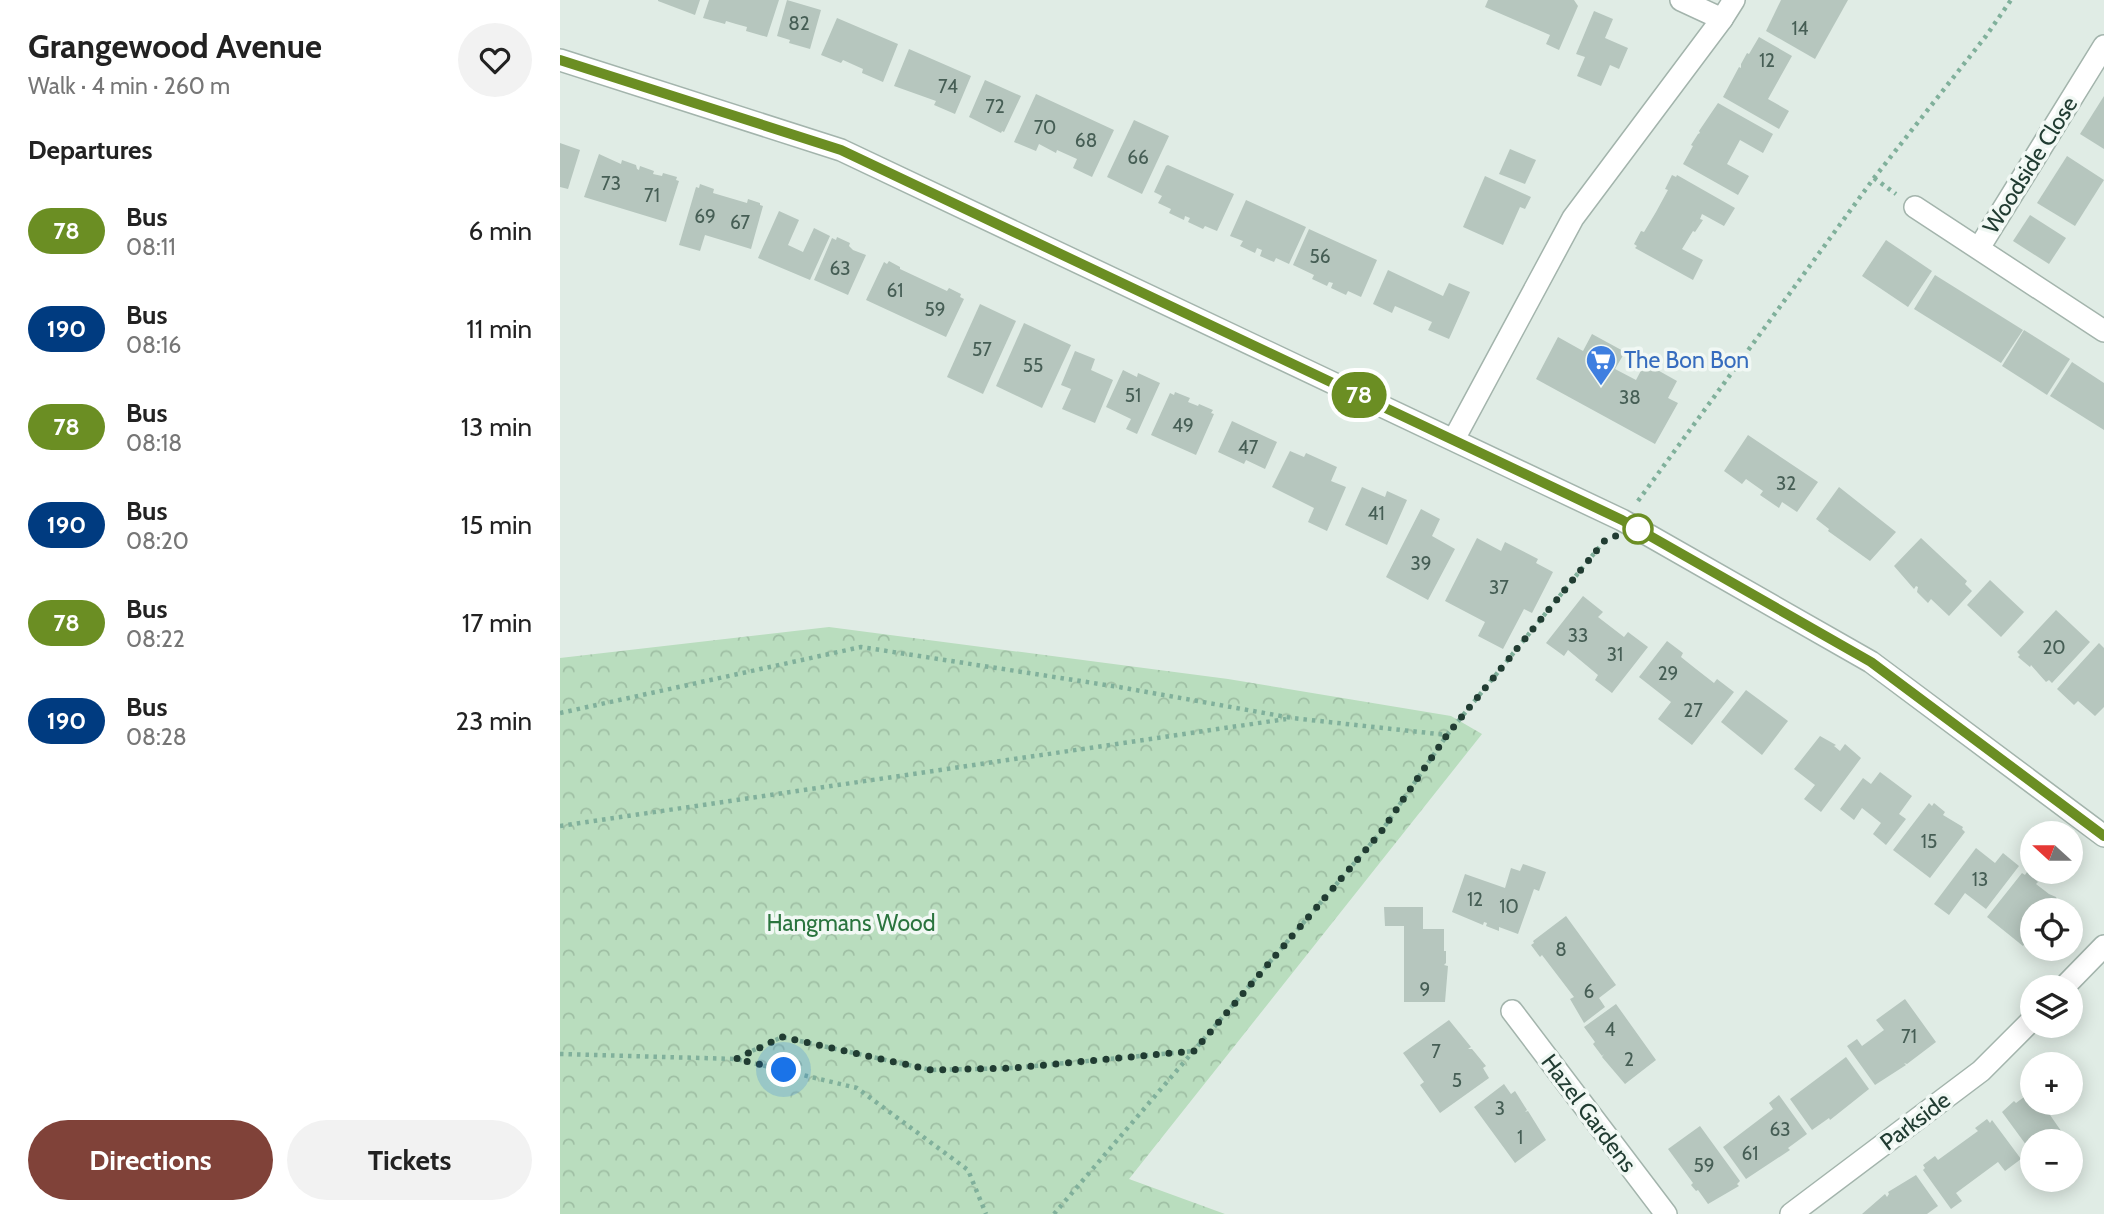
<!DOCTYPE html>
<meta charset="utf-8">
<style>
body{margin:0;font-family:Cabin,sans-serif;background:#f2f2f2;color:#222;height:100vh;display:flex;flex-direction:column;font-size:26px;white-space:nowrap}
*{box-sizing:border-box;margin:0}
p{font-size:23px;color:#767676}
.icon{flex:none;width:38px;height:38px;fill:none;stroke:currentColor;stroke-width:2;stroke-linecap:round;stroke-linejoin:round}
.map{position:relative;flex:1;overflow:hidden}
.details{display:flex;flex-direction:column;background:#fff;width:560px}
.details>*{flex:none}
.badge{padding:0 14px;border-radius:23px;font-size:24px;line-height:46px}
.needle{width:46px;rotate:291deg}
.controls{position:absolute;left:1460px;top:821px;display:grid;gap:14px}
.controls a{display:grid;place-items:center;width:63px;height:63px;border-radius:50%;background:#fff;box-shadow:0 4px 18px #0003;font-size:35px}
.you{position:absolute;width:35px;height:35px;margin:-18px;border:5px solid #fff;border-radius:50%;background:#1a73e8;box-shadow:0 0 0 10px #1a73e833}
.map>.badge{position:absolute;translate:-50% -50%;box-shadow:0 0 0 4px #fff}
h2{padding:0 28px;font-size:26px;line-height:63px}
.round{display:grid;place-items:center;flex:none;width:74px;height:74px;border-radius:37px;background:#f2f2f2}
.overview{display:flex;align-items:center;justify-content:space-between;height:119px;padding:0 28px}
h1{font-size:33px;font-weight:700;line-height:52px}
.button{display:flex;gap:14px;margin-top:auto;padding:14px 28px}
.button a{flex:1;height:80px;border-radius:42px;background:#804239;color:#fff;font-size:28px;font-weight:700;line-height:80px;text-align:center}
.button a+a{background:#f2f2f2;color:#222}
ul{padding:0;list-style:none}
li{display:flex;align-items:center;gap:21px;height:98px;padding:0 28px}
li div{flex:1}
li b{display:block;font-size:26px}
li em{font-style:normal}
li .badge{min-width:77px;font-weight:700;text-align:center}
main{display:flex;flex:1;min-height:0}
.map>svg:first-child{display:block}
.forest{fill:url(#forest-crowns)}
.building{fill:#b6c6be}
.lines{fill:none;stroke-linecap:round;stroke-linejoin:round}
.minor-casing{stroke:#a3b4ac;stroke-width:24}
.path{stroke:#80b09b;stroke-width:4.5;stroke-dasharray:3.5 5;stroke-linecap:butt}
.minor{stroke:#fff;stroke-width:21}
.line-casing{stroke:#fff;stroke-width:16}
.line{stroke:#6b8e23;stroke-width:10}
.walk{stroke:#213c32;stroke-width:7;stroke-dasharray:0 12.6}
.stop-dot{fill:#fff;stroke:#6b8e23;stroke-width:3.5}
.labels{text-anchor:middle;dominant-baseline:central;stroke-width:7;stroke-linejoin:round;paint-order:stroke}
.number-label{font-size:19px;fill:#465e55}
.street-label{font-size:23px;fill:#213c32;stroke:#f1f8f4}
.shop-label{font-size:23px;fill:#366cbe;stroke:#f1f8f4;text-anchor:start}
.park-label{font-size:23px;fill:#2a743e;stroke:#f1f8f4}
</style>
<main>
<section class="details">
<div class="overview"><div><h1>Grangewood Avenue</h1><p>Walk · 4 min · 260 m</p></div><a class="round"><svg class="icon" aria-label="heart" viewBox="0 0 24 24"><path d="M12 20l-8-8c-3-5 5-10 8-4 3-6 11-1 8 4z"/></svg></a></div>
<h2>Departures</h2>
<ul>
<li><span class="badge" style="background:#6b8e23;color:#fff">78</span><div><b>Bus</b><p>08:11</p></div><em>6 min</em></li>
<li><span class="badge" style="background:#003b80;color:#fff">190</span><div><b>Bus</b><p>08:16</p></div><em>11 min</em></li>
<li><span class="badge" style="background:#6b8e23;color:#fff">78</span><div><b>Bus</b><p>08:18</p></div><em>13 min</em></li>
<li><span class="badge" style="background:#003b80;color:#fff">190</span><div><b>Bus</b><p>08:20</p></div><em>15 min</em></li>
<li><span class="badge" style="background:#6b8e23;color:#fff">78</span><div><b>Bus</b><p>08:22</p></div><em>17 min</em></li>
<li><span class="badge" style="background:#003b80;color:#fff">190</span><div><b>Bus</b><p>08:28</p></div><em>23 min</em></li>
</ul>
<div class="button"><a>Directions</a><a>Tickets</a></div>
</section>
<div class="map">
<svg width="1544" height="1214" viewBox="0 0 1544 1214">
<defs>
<pattern id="forest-crowns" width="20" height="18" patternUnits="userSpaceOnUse" patternTransform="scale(1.75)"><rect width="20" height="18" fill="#b9ddbe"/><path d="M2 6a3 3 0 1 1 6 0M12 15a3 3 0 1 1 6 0" fill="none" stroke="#9fbfa4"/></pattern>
</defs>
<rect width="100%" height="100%" fill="#e0ece5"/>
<path class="forest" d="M269,627L668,679L891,716L922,734L569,1179L665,1214H0V658Z"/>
<g class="building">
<path d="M140,0L135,15L98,1V0Z"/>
<path d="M149,0H219L207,37L186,31L187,27L176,24L166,21L165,24L143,18Z"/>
<path d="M227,0L261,10L250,49L229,43L230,40L217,36Z"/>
<path d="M928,0H1014L1018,6L999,50L986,44L990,35L925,7Z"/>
<path d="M1221,0H1288L1255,59L1206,31Z"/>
<path d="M1034,11L1053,19L1045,38L1068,48L1059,69L1050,65L1041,86L1017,76L1025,57L1016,54Z"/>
<path d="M277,18L338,44L323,82L302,73L303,69L283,60L281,63L261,55Z"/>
<path d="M1199,37L1232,56L1208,99L1229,111L1219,129L1163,97L1179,67L1181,68V64L1187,53L1189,54Z"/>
<path d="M349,49L411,76L395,114L374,105L376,101L334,86Z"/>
<path d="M425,80L461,96L444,132L442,131L441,133L409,117Z"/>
<path d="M476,94L554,130L532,177L513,168L517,159L497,150L496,153L479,144L476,151L454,142Z"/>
<path d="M1544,96V149L1520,134Z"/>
<path d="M1158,103L1213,134L1203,153L1180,140L1167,164L1189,176L1178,195L1123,164L1133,146L1131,145L1138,134L1140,133L1139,131Z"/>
<path d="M574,120L609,136L582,194L547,177Z"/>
<path d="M0,143L20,150L8,189L0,187Z"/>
<path d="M950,149L976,160L965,184L939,174Z"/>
<path d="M39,154L61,164L62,160L76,165L77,169L79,170L80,166L94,171L93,174L102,176L103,173L117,177L116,180L119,181L106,222L24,197Z"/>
<path d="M1507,156L1544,180L1515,226L1477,203Z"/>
<path d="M608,165L674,194L657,231L645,226L643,229L628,222L630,218L625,216L624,220L609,213L611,209L598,203L602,196L594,192L606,166Z"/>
<path d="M1112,175L1116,177L1117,175L1175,208L1164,226L1142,214L1140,219L1143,220L1135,232L1133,231L1122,249L1143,260L1133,280L1075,248L1077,246L1074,244L1081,231L1084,232L1096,212L1108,190L1105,189Z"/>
<path d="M925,176L971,197L965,209L960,207L943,245L903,227Z"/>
<path d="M140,184L154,189L153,193L187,203L188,199L200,203V205L203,206L191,249L145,235L140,251L119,245L136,187L139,188Z"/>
<path d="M686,200L746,227L729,264L716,258L714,262L700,256L702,250L697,248L695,253L680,246L683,241L670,236Z"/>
<path d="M219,211L239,220L228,245L243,252L254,228L270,236L250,280L198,258Z"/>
<path d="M1470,215L1506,238L1489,264L1453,241Z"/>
<path d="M749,229L817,260L801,297L788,291L786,295L771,288L773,283L769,282L767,286L752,279L754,275L733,265Z"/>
<path d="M277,237L290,243L289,246L293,250L306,255L288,295L254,280L272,238L276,240Z"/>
<path d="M1326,240L1372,271L1348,307L1302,276Z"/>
<path d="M329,261L340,267V269L387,291L389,288L401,294L400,297L404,299L386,337L306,300L324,262L327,264Z"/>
<path d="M828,270L883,296L889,283L910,292L889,339L868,330L872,322L835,306L832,313L813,304Z"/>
<path d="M1375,275L1463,330L1441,363L1354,309Z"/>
<path d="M420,304L456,321L423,394L387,377Z"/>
<path d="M464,323L511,345L482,408L436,386Z"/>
<path d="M1464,330L1510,359L1487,395L1442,366Z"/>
<path d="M1032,334L1065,352L1055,369L1076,380L1085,363L1117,381L1108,398L1118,403L1095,444L976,379L998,337L1023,351Z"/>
<path d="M515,351L535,359L531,370L553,380L535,423L502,409L511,389L501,385Z"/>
<path d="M1512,362L1544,383V430L1490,396Z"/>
<path d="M563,370L577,377L578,373L600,383L577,434L566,429L571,419L546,407Z"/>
<path d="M615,392L630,398L628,402L638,406L639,404L653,410L651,413L654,414L636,455L591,435L610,393L614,395Z"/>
<path d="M672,421L717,442L705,469L686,460L684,464L658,452Z"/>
<path d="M1188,435L1258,482L1237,512L1222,502L1219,508L1200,495L1203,491L1186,479L1182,484L1164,471Z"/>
<path d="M730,451L744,457L746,453L777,467L771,481L786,487L767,531L748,522L754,508L712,487Z"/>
<path d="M802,487L825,497L827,491L847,500L827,545L785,525Z"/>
<path d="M1279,487L1336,532L1310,561L1268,531L1269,529L1256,519Z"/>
<path d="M861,509L880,519L872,536L895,549L868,600L826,577Z"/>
<path d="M917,538L941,551L945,542L978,559L976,563L993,572L972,613L964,609L943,649L918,636L925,622L885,601Z"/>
<path d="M1361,538L1407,581L1405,584L1412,591L1389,616L1371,599L1368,603L1357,592L1358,587L1356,586L1354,589L1334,566Z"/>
<path d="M1430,580L1464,612L1441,637L1407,605Z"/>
<path d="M1023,596L1043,612L1038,617L1064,637L1068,632L1088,647L1052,693L1035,680L1038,675L1008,650L1004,656L986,643Z"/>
<path d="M1496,610L1530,642L1492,683L1489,680L1486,682L1471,665L1470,667L1458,657L1460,655L1457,652Z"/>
<path d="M1107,641L1123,653L1121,657L1136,669L1154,683L1157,679L1174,692L1132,745L1098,719L1111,702L1079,677Z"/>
<path d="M1539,643L1544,648V707L1535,716L1518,701L1514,705L1497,689Z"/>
<path d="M1186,690L1228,721L1202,755L1161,722Z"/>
<path d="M1260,736L1276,745L1274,746L1280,751L1285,744L1301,758L1261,812L1244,799L1255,785L1234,769Z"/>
<path d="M1320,772L1352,796L1339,814L1346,819L1326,845L1313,834L1321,823L1302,808L1294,820L1280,809L1303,778L1311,784Z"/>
<path d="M1369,803L1372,806L1374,803L1385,812L1383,815L1403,827L1402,829L1405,832L1370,878L1333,850Z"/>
<path d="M1416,848L1435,863L1443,853L1459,866L1426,909L1405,893L1389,915L1374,904Z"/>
<path d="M963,864L986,872L979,891L974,889L958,934L939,927V931L926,926L927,923L924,922L923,925L892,912L905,874L945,888L951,868L960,871Z"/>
<path d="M1467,872L1478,882L1476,884L1489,894L1496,897L1499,904L1494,910H1472V946L1467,941L1463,946L1427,917L1462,873L1465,875Z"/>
<path d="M824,907H863V929H884V951H886V963L884,965L888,966L885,1002H844V926H825Z"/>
<path d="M1006,916L1056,985L1039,998L1045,1007L1024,1023L1010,999L1014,997L982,955L980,957L971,945L974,943L973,941Z"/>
<path d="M1345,999L1376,1042L1347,1064L1344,1063L1346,1065L1315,1085L1287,1046L1297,1039L1302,1046L1324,1030L1316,1020Z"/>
<path d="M1056,1004L1096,1060L1065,1084L1042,1057L1044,1054L1042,1056L1033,1044L1035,1042L1024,1027Z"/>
<path d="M889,1020L911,1047L908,1049H912L926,1066L923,1068L929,1078L880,1113L860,1085L864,1082L843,1053Z"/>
<path d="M1286,1057L1309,1089L1270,1120L1269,1118L1252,1130L1230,1099Z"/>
<path d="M944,1084L951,1094L955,1091L967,1110L965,1112L968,1111L986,1140L955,1163L914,1107Z"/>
<path d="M1472,1091V1102H1481L1506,1138L1503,1141H1472V1153L1442,1112L1454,1101L1456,1103Z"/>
<path d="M1219,1095L1247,1134L1228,1148L1230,1150L1186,1179L1163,1147L1213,1109L1209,1103Z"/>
<path d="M1427,1119L1430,1123L1432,1120L1461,1159L1445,1171L1438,1162L1419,1176L1396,1193L1402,1201L1391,1209L1363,1170L1365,1168L1363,1165L1375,1156L1378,1160L1418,1131L1415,1128Z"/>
<path d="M1140,1126L1180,1181L1177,1184L1179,1186L1148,1204L1138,1190L1136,1191L1131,1185L1133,1183L1108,1149Z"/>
<path d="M1356,1175L1378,1206L1367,1214H1302L1325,1194L1327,1197L1329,1194L1328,1192Z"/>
</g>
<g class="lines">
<g class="minor-casing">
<g id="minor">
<path d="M1121,0L1162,19"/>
<path d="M0,60L281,150L1062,520L1311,662L1544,836"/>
<path d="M1355,207L1544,331"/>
<path d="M1419,248L1544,46"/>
<path d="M894,439L1013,218L1162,19L1174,0"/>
<path d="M1504,987L1544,946"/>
<path d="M952,1011L1106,1214"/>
<path d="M1231,1214L1421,1071L1472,1020"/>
</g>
</g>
<g class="path">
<path d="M1314,178L1336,194"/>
<path d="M1078,501L1314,178L1426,36L1451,0"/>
<path d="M0,713L301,647L559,687L732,718L887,735"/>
<path d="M0,826L726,719"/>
<path d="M0,1054L176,1059L297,1088L408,1170L426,1214"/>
<path d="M177,1058L222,1037L371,1070L453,1068L634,1051"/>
<path d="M494,1214L821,832L887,735L1045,540"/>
</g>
<use href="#minor" class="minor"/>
</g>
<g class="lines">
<g class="line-casing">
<path id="line" d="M0,60L281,150L1062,520L1311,662L1544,836"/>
</g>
<use href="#line" class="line"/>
<path class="walk" d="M224,1070L176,1059L222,1037L371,1070L453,1068L634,1051L821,832L887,735L1046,539L1078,529"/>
</g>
<defs>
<g id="supermarket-pin" transform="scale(1.575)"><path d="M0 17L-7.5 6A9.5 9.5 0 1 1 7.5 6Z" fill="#3f7fe0" stroke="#f1f8f4"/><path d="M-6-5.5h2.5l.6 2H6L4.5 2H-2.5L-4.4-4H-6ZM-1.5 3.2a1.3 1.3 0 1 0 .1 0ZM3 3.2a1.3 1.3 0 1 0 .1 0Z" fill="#fff"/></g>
</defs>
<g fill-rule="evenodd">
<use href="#supermarket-pin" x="1041" y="360"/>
</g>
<circle class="stop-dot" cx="1078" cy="529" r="14"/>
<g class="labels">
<g class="number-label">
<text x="239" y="23">82</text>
<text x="1240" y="28">14</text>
<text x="1207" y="60">12</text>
<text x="388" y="86">74</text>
<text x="435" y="106">72</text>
<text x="485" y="127">70</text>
<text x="526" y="140">68</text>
<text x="578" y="157">66</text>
<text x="51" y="183">73</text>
<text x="92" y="195">71</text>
<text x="145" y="216">69</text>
<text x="180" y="222">67</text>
<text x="760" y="256">56</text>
<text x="280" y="268">63</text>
<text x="335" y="290">61</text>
<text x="375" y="309">59</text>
<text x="422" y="349">57</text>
<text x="473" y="365">55</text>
<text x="573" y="395">51</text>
<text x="1070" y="397">38</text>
<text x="623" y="425">49</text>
<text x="688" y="447">47</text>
<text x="1226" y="483">32</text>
<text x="816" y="513">41</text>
<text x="861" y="563">39</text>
<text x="939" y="587">37</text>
<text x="1018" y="635">33</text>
<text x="1494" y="647">20</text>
<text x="1055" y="654">31</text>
<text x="1108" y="673">29</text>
<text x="1133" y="710">27</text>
<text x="1369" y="841">15</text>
<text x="1420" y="879">13</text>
<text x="915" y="899">12</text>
<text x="949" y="906">10</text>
<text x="1001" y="949">8</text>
<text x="865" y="989">9</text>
<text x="1029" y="991">6</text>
<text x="1050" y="1029">4</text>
<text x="1349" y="1036">71</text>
<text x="876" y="1051">7</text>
<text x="1069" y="1059">2</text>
<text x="897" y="1080">5</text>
<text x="940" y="1108">3</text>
<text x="1220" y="1129">63</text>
<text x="960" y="1137">1</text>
<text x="1190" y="1153">61</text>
<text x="1144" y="1165">59</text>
</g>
<g class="street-label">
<text transform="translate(1470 165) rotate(-58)">Woodside Close</text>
<text transform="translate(1029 1113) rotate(53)">Hazel Gardens</text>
<text transform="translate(1355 1121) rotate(-37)">Parkside</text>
</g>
<g class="shop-label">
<text x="1064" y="360">The Bon Bon</text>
</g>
<g class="park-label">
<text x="291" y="923">Hangmans Wood</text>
</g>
</g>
</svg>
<div class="controls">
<a><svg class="needle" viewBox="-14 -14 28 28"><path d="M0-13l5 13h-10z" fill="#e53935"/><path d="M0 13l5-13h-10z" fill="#767676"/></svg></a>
<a><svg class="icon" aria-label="locate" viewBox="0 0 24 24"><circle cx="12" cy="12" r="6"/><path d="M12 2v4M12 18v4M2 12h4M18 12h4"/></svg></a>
<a><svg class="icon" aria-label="layers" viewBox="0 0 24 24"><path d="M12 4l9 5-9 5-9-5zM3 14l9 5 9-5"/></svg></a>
<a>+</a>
<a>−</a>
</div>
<div class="you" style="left:224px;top:1070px"></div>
<b class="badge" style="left:799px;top:395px;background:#6b8e23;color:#fff">78</b>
</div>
</main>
